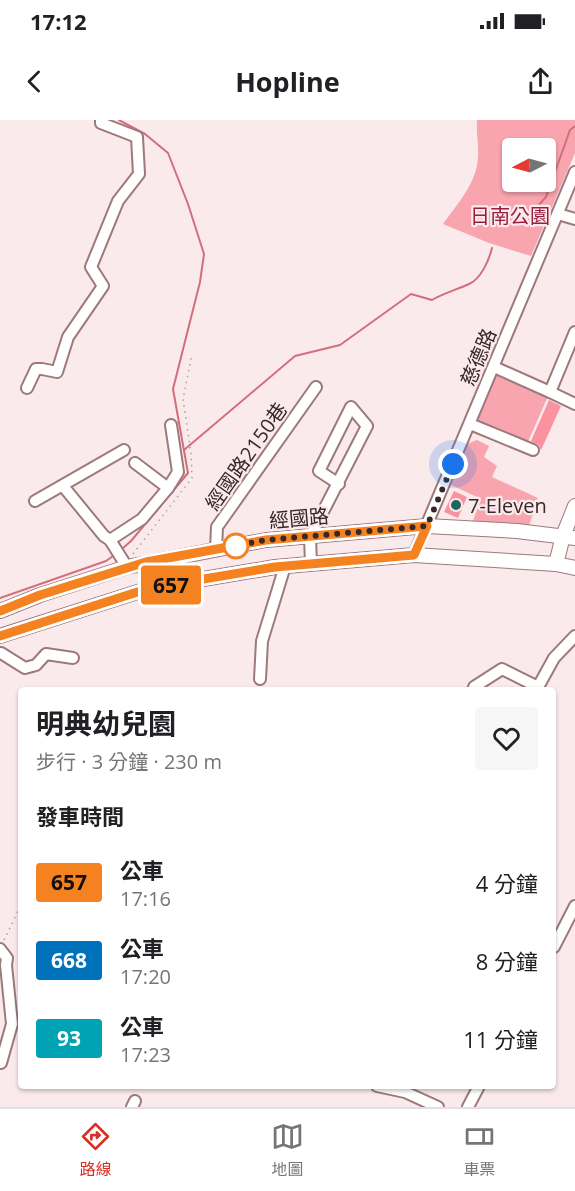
<!DOCTYPE html>
<html lang="zh-TW">
<meta charset="utf-8">
<style>
body{margin:0;font-family:"Open Sans","Noto Sans TC",sans-serif;background:#f6f6f6;color:#202124;height:100vh;display:flex;flex-direction:column;font-size:22px;white-space:nowrap}
*{box-sizing:border-box;margin:0}
p{font-size:20px;color:#757577}
.icon{flex:none;width:33px;height:33px;fill:none;stroke:currentColor;stroke-width:2;stroke-linecap:round;stroke-linejoin:round}
.map{position:relative;flex:1;overflow:hidden}
.details{position:absolute;left:18px;top:567px;width:538px;height:402px;display:flex;flex-direction:column;background:#fff;border-radius:6px;box-shadow:0 2px 4px #0004}
.details>*{flex:none}
.badge{padding:0 12px;border-radius:4px;font-size:21px;line-height:39px}
.needle{width:39px;rotate:264deg}
.controls{position:absolute;left:502px;top:18px;display:grid;gap:12px}
.controls a{display:grid;place-items:center;width:54px;height:54px;border-radius:6px;background:#fff;box-shadow:0 2px 4px #0004;font-size:30px}
.you{position:absolute;width:30px;height:30px;margin:-15px;border:4px solid #fff;border-radius:50%;background:#1a73e8;box-shadow:0 0 0 9px #1a73e833}
.map>.badge{position:absolute;translate:-50% -50%;box-shadow:0 0 0 3px #fff}
h2{padding:0 18px;font-size:22px;line-height:54px}
.round{display:grid;place-items:center;flex:none;width:63px;height:63px;border-radius:6px;background:#f6f6f6}
.headline{display:flex;align-items:center;justify-content:space-between;height:102px;padding:0 18px}
h1{font-size:28px;font-weight:700;line-height:45px}
ul{padding:0;list-style:none}
li{display:flex;align-items:center;gap:18px;height:78px;padding:0 18px}
li div{flex:1}
li b{display:block;font-size:22px}
li em{font-style:normal}
li .badge{min-width:66px;font-weight:700;text-align:center}
.status{display:flex;justify-content:space-between;align-items:center;height:42px;padding:0 30px;background:#fff;direction:ltr}
.status svg{height:16px;fill:currentColor}
header{display:flex;justify-content:space-between;align-items:center;height:78px;padding:0 18px;background:#fff;font-size:27px;font-weight:700}
.menu{display:flex;justify-content:space-around;align-items:center;height:84px;border-top:2px solid #e0e0e0;background:#fff;font-size:16px;color:#757577}
.menu a{display:grid;justify-items:center;gap:3px}
.menu .selected{color:#d93025}
.map>svg:first-child{display:block}
.green{fill:#f8a5af;fill-rule:evenodd}
.lines{fill:none;stroke-linecap:round;stroke-linejoin:round}
.stream{stroke:#d26e7e;stroke-width:2}
.building{fill:#fa92a0}
.minor-casing{stroke:#9d797d;stroke-width:14}
.major-casing{stroke:#9d797d;stroke-width:16}
.path{stroke:#ae9e9f;stroke-width:1.5;stroke-dasharray:1.5 4.5;stroke-linecap:butt}
.minor{stroke:#fff;stroke-width:10}
.major{stroke:#fff;stroke-width:14}
.line-casing{stroke:#fff;stroke-width:14}
.line{stroke:#f58220;stroke-width:9}
.walk{stroke:#362728;stroke-width:6;stroke-dasharray:0 10.8}
.poi-dot{fill:#1e675e;stroke:#fbeaec;stroke-width:2}
.stop-dot{fill:#fff;stroke:#f58220;stroke-width:3}
.labels{text-anchor:middle;dominant-baseline:central;stroke-width:4.5;stroke-linejoin:round;paint-order:stroke}
.park-label{font-size:20px;fill:#971f3e;stroke:#fbeaec}
.street-label{font-size:20px;fill:#362728;stroke:#fbeaec}
.poi-label{font-size:20px;fill:#362728;stroke:#fbeaec;text-anchor:start}
</style>
<div class="status"><b>17:12</b><svg viewBox="0 0 49 12"><path d="M0 12V9h3v3zM5 12V6h3v6zM10 12V3h3v9zM15 12V0h3v12zM26 1h20v11H26zM47 4h2v5h-2z"/></svg></div>
<header><svg class="icon" aria-label="back" viewBox="0 0 24 24"><path d="M15 5l-7 7 7 7"/></svg>Hopline<svg class="icon" aria-label="share" viewBox="0 0 24 24"><path d="M12 15V3M7 8l5-5 5 5M5 13v7h14v-7"/></svg></header>
<div class="map">
<svg width="575" height="987" viewBox="0 0 575 987">
<rect width="100%" height="100%" fill="#fbeaec"/>
<g class="green">
<path d="M477,0H575V33L531,136L489,123L443,104C458,83 476,64 478,38C479,25 476,13 477,0ZM546,28V62H513V28Z"/>
<path d="M496,250L549,274L527,324L475,302Z"/>
<path d="M477,320L489,326L484,337L497,346L492,357L538,378L527,412L470,409L481,379L445,362L461,326Z"/>
</g>
<g class="lines">
<g class="stream">
<path d="M119,0L145,14L168,33L188,84L204,134L200,162L173,269L188,353L131,421L123,428"/>
<path d="M538,86L546,77L570,10L575,6"/>
<path d="M184,330L295,236L340,225L411,174L432,180C444,173 456,170 469,164C481,159 489,140 492,128"/>
<path d="M0,478L106,441L113,436"/>
</g>
</g>
<g class="building">
<path d="M549,280L561,286L541,330L539,325L531,321Z"/>
<path d="M454,371L467,377L458,398L444,392Z"/>
</g>
<g class="lines">
<g class="minor-casing">
<g id="minor">
<path d="M558,94L575,99"/>
<path d="M494,247L550,272L575,212"/>
<path d="M27,268L36,249H42L57,252L68,217L103,166L91,147L118,81L139,54L137,17L101,3V0"/>
<path d="M550,272L575,284"/>
<path d="M470,304L533,330"/>
<path d="M135,343L168,368"/>
<path d="M63,366L104,416L110,420L127,447"/>
<path d="M35,381L124,330"/>
<path d="M110,420L142,399L168,368L178,352L171,305"/>
<path d="M216,429L217,407L316,267"/>
<path d="M414,435L575,52"/>
<path d="M311,444L310,417L367,306L351,287L319,351L339,364"/>
<path d="M1,533L25,548L36,545L46,534L73,538"/>
<path d="M260,559L262,521L285,446"/>
<path d="M474,567L502,549L538,567L554,538L575,516"/>
<path d="M554,827L575,786"/>
<path d="M0,829L7,838L6,845L12,904L1,943"/>
<path d="M377,966L405,972L438,987"/>
<path d="M132,987L135,981"/>
<path d="M468,987L479,966"/>
</g>
</g>
<g class="major-casing">
<g id="major">
<path d="M556,444L563,416L575,386"/>
<path d="M0,491L40,475L127,447L266,420L427,406L517,411L575,418"/>
<path d="M0,516L150,468L275,447L414,435L556,444L575,448"/>
</g>
</g>
<g class="path">
<path d="M133,434L192,358L191,333L183,279L192,234"/>
<path d="M4,820L21,785"/>
</g>
<use href="#minor" class="minor"/>
<use href="#major" class="major"/>
</g>
<g class="lines">
<g class="line-casing">
<path id="line" d="M0,491L40,475L146,442L266,420L427,406L414,435L275,447L150,468L0,516"/>
</g>
<use href="#line" class="line"/>
<path class="walk" d="M236,426H233L266,420L427,406L453,344"/>
</g>
<circle class="poi-dot" cx="456" cy="385" r="6"/>
<circle class="stop-dot" cx="236" cy="426" r="12"/>
<g class="labels">
<g class="park-label">
<text x="510" y="95">日南公園</text>
</g>
<g class="street-label">
<text transform="translate(478 237) rotate(-67)">慈德路</text>
<text transform="translate(246 336) rotate(-55)">經國路2150巷</text>
<text transform="translate(299 398) rotate(-5)">經國路</text>
</g>
<g class="poi-label">
<text x="468" y="385">7-Eleven</text>
</g>
</g>
</svg>
<div class="controls">
<a><svg class="needle" viewBox="-14 -14 28 28"><path d="M0-13l5 13h-10z" fill="#e53935"/><path d="M0 13l5-13h-10z" fill="#757577"/></svg></a>
</div>
<div class="you" style="left:453px;top:344px"></div>
<b class="badge" style="left:171px;top:465px;background:#f58220;color:#111">657</b>
<section class="details">
<div class="headline"><div><h1>明典幼兒園</h1><p>步行 · 3 分鐘 · 230 m</p></div><a class="round"><svg class="icon" aria-label="heart" viewBox="0 0 24 24"><path d="M12 20l-8-8c-3-5 5-10 8-4 3-6 11-1 8 4z"/></svg></a></div>
<h2>發車時間</h2>
<ul>
<li><span class="badge" style="background:#f58220;color:#111">657</span><div><b>公車</b><p>17:16</p></div><em>4 分鐘</em></li>
<li><span class="badge" style="background:#0072bc;color:#fff">668</span><div><b>公車</b><p>17:20</p></div><em>8 分鐘</em></li>
<li><span class="badge" style="background:#00a3b4;color:#fff">93</span><div><b>公車</b><p>17:23</p></div><em>11 分鐘</em></li>
</ul>
</section>
</div>
<nav class="menu">
<a class="selected"><svg class="icon" aria-label="directions" viewBox="0 0 24 24"><path d="M12 3l9 9-9 9-9-9zM9 14v-3h6M13 9l2 2-2 2"/></svg>路線</a>
<a><svg class="icon" aria-label="map" viewBox="0 0 24 24"><path d="M3 6l6-2 6 2 6-2v14l-6 2-6-2-6 2zM9 4v14M15 6v14"/></svg>地圖</a>
<a><svg class="icon" aria-label="tickets" viewBox="0 0 24 24"><path d="M3 7h18v10H3zM15 7v10"/></svg>車票</a>
</nav>
